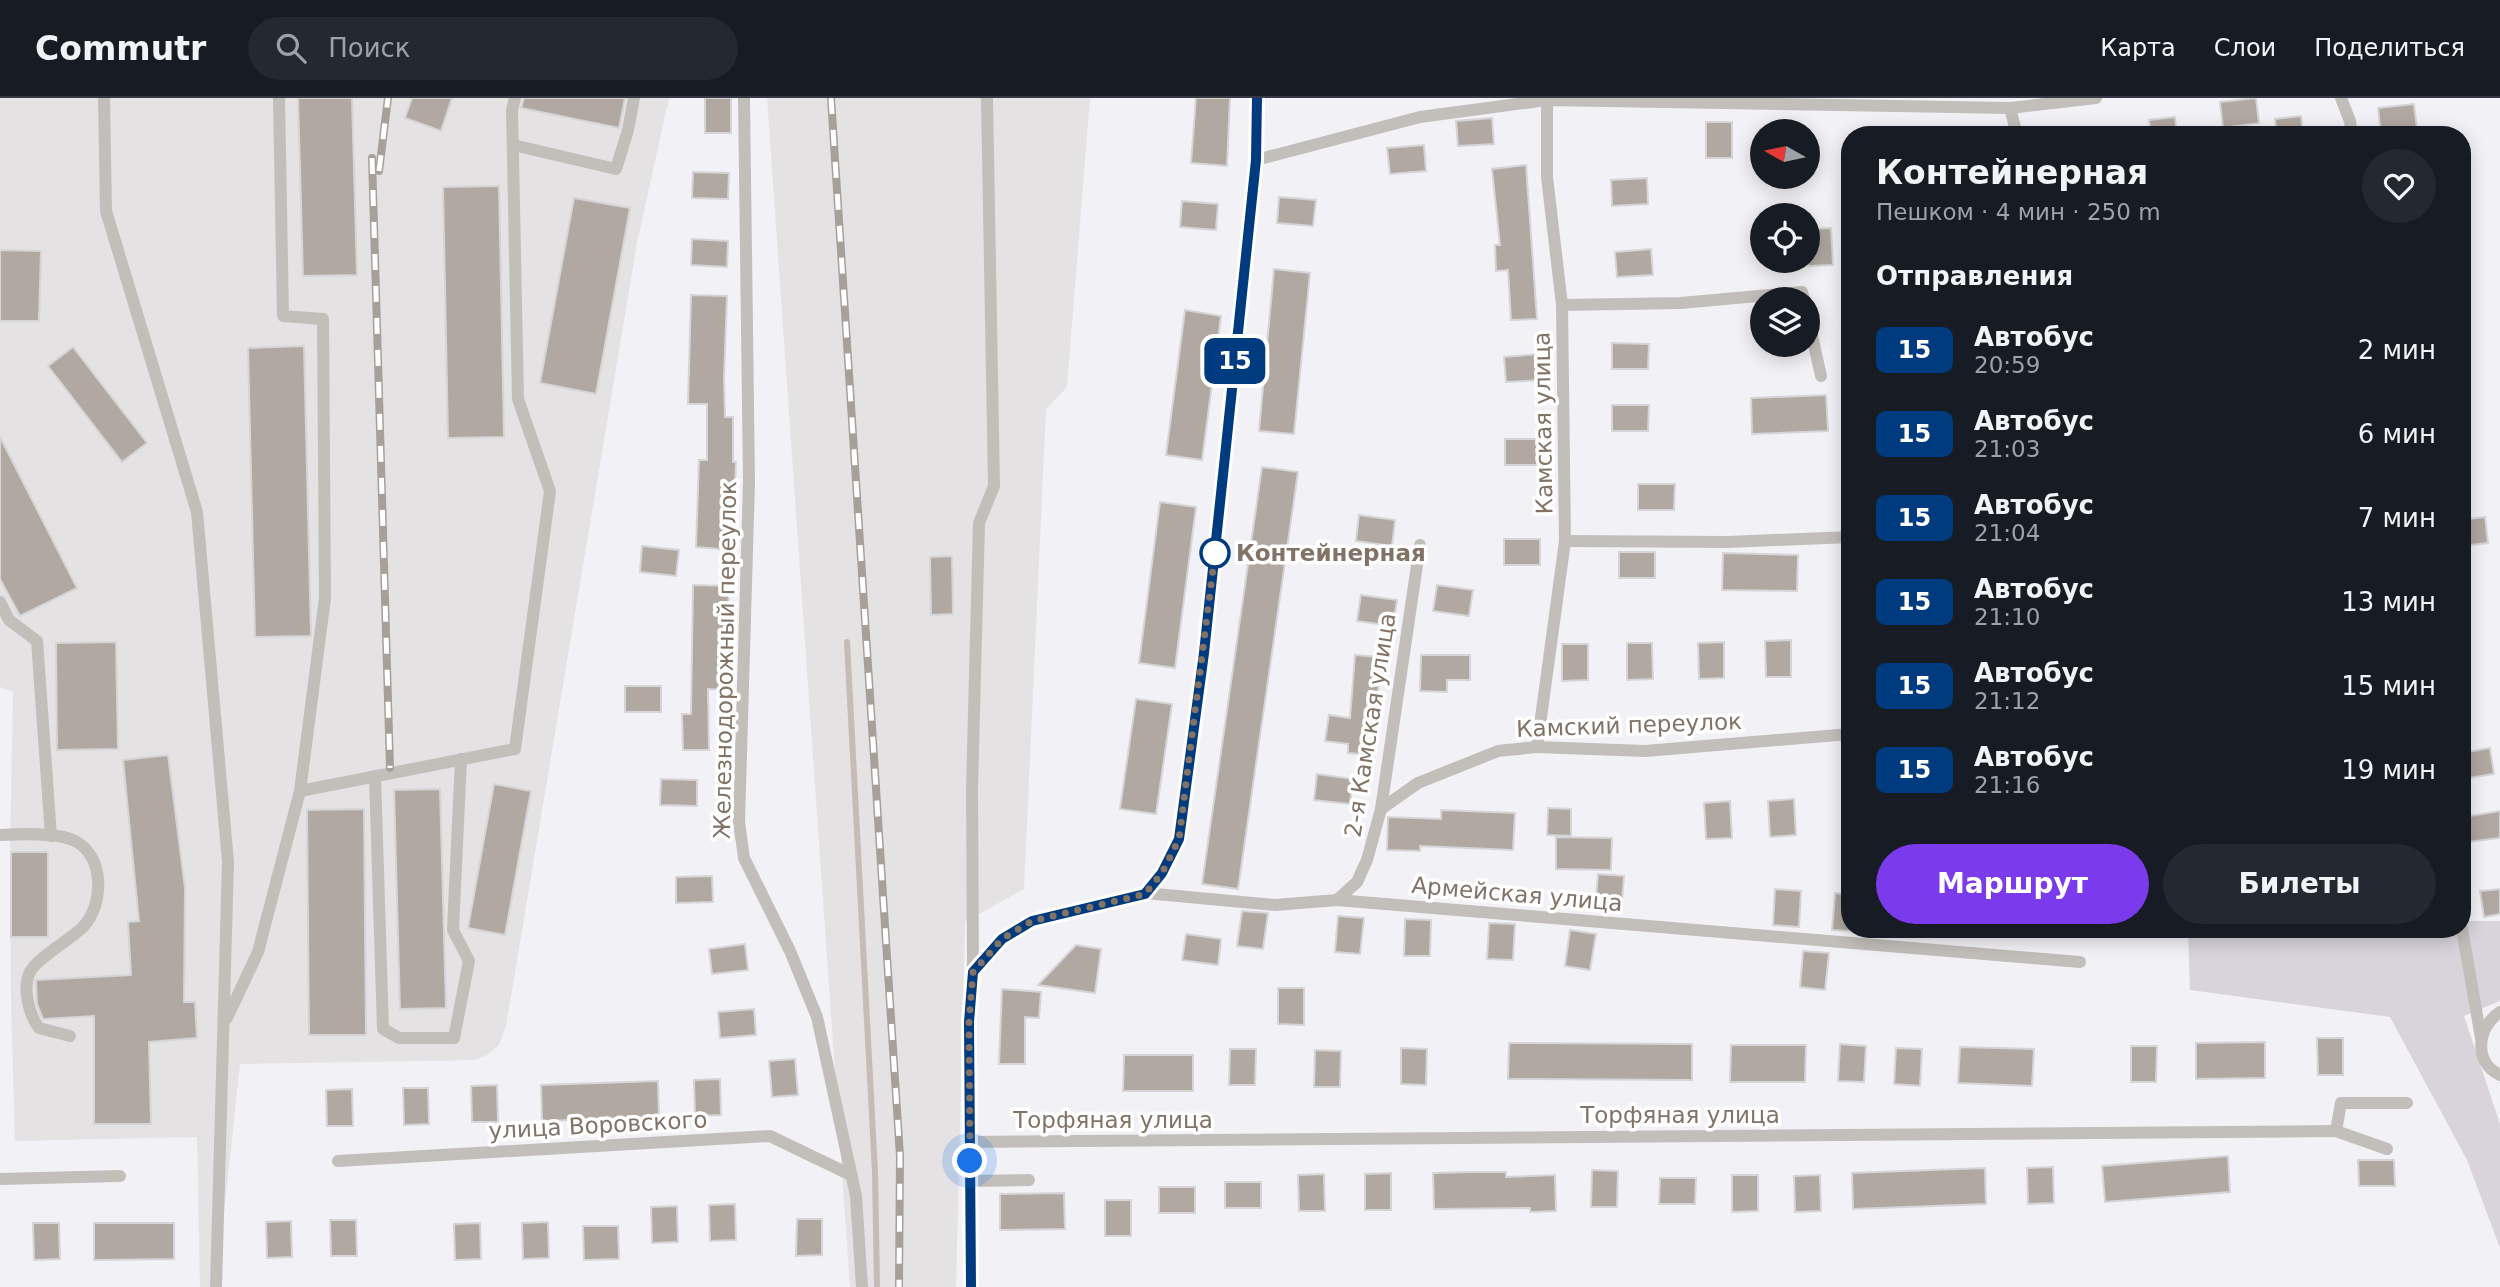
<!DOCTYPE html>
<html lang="ru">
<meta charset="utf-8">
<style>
body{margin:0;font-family:"DejaVu Sans",sans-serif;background:#242831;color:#f1f3f6;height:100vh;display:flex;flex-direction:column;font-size:26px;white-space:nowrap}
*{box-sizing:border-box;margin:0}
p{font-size:23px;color:#9ea1a6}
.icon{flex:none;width:38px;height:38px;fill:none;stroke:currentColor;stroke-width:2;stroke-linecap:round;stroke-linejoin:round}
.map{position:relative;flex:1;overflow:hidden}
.panel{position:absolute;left:1841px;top:28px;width:630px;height:812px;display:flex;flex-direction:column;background:#171b24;border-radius:28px;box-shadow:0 4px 18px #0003}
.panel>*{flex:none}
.badge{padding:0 14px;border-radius:10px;font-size:24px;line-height:46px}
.needle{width:46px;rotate:279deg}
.controls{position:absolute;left:1750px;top:21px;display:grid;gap:14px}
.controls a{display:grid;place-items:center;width:70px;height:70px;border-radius:50%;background:#171b24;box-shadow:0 4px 18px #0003;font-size:35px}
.you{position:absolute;width:35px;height:35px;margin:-18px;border:5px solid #fff;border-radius:50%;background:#1a73e8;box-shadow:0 0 0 10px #1a73e833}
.map>.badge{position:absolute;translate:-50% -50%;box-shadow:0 0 0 4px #fff}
h2{padding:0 35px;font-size:26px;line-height:63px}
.round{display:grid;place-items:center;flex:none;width:74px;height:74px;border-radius:37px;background:#242831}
.summary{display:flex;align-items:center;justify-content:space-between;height:119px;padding:0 35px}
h1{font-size:33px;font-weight:600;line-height:52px}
.button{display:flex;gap:14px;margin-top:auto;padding:14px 35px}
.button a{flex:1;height:80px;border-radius:42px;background:#7c3aed;color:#fff;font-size:28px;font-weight:600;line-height:80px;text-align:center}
.button a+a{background:#242831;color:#f1f3f6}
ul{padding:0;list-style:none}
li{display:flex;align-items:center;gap:21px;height:84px;padding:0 35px}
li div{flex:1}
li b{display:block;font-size:26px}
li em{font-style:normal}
li .badge{min-width:77px;font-weight:700;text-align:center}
header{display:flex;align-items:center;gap:42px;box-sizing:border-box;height:98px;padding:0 35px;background:#171b24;border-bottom:2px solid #363941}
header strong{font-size:33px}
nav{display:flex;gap:38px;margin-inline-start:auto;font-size:24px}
.search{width:490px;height:63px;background:#242831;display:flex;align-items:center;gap:18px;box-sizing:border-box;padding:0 24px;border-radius:38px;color:#9ea1a6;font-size:26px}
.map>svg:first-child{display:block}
.built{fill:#e4e2e3}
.green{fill:#d9d4dc}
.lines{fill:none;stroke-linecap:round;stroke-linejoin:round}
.stream{stroke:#c6bbb6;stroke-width:6}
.building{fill:#b0a8a1;stroke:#d5d5d7;stroke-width:2}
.minor{stroke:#c2beba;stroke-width:12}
.rail-casing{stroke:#a7a09a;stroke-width:8}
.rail{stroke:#fff;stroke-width:5;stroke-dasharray:16;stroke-linecap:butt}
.line-casing{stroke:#fff;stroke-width:16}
.line{stroke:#003b80;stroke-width:10}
.walk{stroke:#827366;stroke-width:7;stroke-dasharray:0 12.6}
.stop-dot{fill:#fff;stroke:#003b80;stroke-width:3.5}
.labels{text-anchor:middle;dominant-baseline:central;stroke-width:7;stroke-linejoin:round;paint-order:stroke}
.street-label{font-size:23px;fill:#827366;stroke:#fff}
.stop-label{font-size:23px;font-weight:bold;fill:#827366;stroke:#fff;text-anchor:start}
</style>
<header>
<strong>Commutr</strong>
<div class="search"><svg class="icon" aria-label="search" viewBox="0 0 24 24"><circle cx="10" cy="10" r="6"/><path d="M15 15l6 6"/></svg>Поиск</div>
<nav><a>Карта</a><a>Слои</a><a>Поделиться</a></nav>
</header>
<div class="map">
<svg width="2500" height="1189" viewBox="0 0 2500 1189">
<rect width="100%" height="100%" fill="#f2f2f6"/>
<g class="built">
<path d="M0,0H669L637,145L506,928L499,947L487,957L475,962L240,966L216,1189H200L197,1039L15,1043L11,905L10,750L13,594L0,589Z"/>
<path d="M767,0H1090L1067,289L1046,311L1024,791L965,824L956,1189H850Z"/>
</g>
<path class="green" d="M2462,823H2500V903L2464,918L2500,1026V1150L2467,1062L2390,919L2190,892L2188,831H2462Z"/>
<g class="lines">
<path class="stream" d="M847,544L875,1074L877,1189"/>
</g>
<g class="building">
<path d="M298,0H352L357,177L303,178Z"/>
<path d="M412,0H452L441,33L405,20Z"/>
<path d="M524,0H625L619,30L521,10Z"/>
<rect x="705" y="0" width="26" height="35"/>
<path d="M1196,0H1230L1227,68L1191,65Z"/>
<path d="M2256,0L2259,25L2223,30L2220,4Z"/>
<path d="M2414,6L2417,32L2381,36L2378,10Z"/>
<path d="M2301,18L2303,37H2277L2275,21Z"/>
<path d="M2175,19L2177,37H2151L2149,22Z"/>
<path d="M1492,20L1494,46L1458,48L1456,23Z"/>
<rect x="1706" y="24" width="26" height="36"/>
<path d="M1424,47L1426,73L1390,76L1387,50Z"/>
<path d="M1526,67L1537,221L1511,222L1508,172L1496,173L1495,147H1500L1492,71Z"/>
<path d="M693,74L729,75L728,101L692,100Z"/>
<path d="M1647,80L1648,106L1612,108L1611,82Z"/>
<path d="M499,88L504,339L448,340L443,89Z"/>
<path d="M1279,99L1316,102L1313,128L1277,125Z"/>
<path d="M574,100L630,110L596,296L540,285Z"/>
<path d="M1182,103L1218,106L1216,132L1180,129Z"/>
<path d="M1831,130L1833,167L1808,168V131Z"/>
<path d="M692,141L728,143L727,169L691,167Z"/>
<path d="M1651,151L1653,177L1617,179L1615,154Z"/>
<path d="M0,152L41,153L39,223H0Z"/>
<path d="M1274,171L1310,175L1294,336L1259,333Z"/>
<path d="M691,197L727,198L724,280L725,319H733V364H736L732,452L696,449L699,362H707V306H688Z"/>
<path d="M1185,212L1221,218L1202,362L1166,357Z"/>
<path d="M1612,245L1649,246L1648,271H1612Z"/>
<path d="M304,248L311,538L255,539L248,250Z"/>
<path d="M73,249L147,345L122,364L48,268Z"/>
<path d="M1540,256L1542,282L1506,284L1504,259Z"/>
<path d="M1826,297L1828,333L1752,336L1751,300Z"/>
<path d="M1612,307H1649L1648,333H1612Z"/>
<path d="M0,339L77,490L20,518L0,481Z"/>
<rect x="1505" y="341" width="36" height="26"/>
<path d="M1262,369L1298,374L1238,791L1202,786Z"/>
<path d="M1638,386H1675L1674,412H1638Z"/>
<path d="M1160,404L1196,409L1175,570L1139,565Z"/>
<path d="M1359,417L1395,422L1392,448L1356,443Z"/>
<path d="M2485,419L2488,445L2462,448V422Z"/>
<rect x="1504" y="441" width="36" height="26"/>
<path d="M642,448L679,452L676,478L640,474Z"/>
<rect x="1619" y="454" width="36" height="26"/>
<path d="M1723,455L1798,457L1797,493L1722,492Z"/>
<path d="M952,458L953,516L931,517L930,459Z"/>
<path d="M693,487L729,488L727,592L708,591L709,652H683L682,616H691Z"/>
<path d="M1437,487L1473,492L1469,518L1433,513Z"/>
<path d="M1361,497L1397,502L1393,528L1357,523Z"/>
<path d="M1791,542V579H1766L1765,543Z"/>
<path d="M116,544L118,651L57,652L56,545Z"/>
<path d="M1724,544V580L1699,581L1698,545Z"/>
<path d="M1627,545H1652L1653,581L1627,582Z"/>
<path d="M1562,546H1588V582L1562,583Z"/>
<path d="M1355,557L1381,559L1378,595H1369L1360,656L1348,655V646L1325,643L1329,617L1350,620Z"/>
<path d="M1421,557H1470V582H1447V594L1420,593Z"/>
<rect x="625" y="588" width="36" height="26"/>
<path d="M1136,601L1172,606L1156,716L1120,711Z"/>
<path d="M2490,650L2494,676L2462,681V655Z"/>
<path d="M168,657L185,790L184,904H195L197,940L149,944L151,1026H94V918L43,921L37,906L36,882L131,877L128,824L139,823L123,662Z"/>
<path d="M1317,676L1353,681L1350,706L1314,702Z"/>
<path d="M661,681L697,682V708L660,707Z"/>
<path d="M494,686L531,693L505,837L468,830Z"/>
<path d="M440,691L446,910L400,911L394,692Z"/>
<path d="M1794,701L1796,737L1770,739L1768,703Z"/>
<path d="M1730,703L1732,740L1706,741L1704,705Z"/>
<path d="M1548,710L1571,711V738L1547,737Z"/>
<path d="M364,711L366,937H309L307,712Z"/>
<path d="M1441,712L1515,715L1513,752L1420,748V753L1387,752L1388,719L1441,721Z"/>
<path d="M2500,713V740L2468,744L2464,719Z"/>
<path d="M1556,739L1612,740L1611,772L1556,771Z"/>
<rect x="11" y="754" width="37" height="85"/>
<path d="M1598,776L1624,778L1621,814L1595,812Z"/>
<path d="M712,778L713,804L676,805V779Z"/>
<path d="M1775,791L1801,793L1799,829L1773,827Z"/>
<path d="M2500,791V816L2484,819L2480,793Z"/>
<path d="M1835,795L1850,797V833L1832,832Z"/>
<path d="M1242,813L1268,815L1263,851L1237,848Z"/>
<path d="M1338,818L1364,820L1360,856L1335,854Z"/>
<path d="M1405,821L1431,822L1430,858H1404Z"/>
<path d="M1489,825L1515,826L1513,862L1487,861Z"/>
<path d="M1570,832L1596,836L1590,872L1565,868Z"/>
<path d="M1186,836L1221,841L1218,867L1182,862Z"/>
<path d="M745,846L748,872L712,876L709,851Z"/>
<path d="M1076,847L1101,851L1095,895L1038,887Z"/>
<path d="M1803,853L1829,855L1825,892L1800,889Z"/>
<path d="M1278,890H1304V927L1278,926Z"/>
<path d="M1002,891L1041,894L1039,920L1025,919V966H999Z"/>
<path d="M754,911L756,937L720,940L718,914Z"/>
<path d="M2317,940H2343V977H2318Z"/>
<path d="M2265,944V980L2196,981V945Z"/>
<path d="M1509,945L1692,946V982L1508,981Z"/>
<path d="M1840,946L1866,948L1864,984L1838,983Z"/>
<path d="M1731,947H1806L1805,984H1730Z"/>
<path d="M2131,948H2157L2156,984H2131Z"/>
<path d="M1960,949L2034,951L2032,988L1958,985Z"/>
<path d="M1401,950L1427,951L1426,987L1401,986Z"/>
<path d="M1896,950L1922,951L1920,988L1894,986Z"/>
<path d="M1230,951H1256L1255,987H1229Z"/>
<path d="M1315,952L1341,953L1340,989H1314Z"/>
<path d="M1124,957H1193V993H1123Z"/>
<path d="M795,961L798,997L772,999L769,963Z"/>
<path d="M720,981L721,1017L695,1018L694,982Z"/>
<path d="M658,983L659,1019L542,1023L541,987Z"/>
<path d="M497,987L498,1024H472L471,988Z"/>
<path d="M403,990H428L429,1026L404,1027Z"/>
<path d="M352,991L353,1028H327L326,992Z"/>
<path d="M2228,1058L2230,1094L2105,1104L2102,1068Z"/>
<path d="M2358,1062H2394L2395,1088H2359Z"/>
<path d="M2053,1069L2054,1105L2028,1106L2027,1070Z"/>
<path d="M1985,1070L1986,1106L1853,1111L1852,1075Z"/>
<path d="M1592,1072L1618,1073L1617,1109H1591Z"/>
<path d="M1474,1074H1506V1079L1555,1077L1556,1113L1530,1114V1110L1434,1111L1433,1075Z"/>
<path d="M1391,1075V1112H1365V1076Z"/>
<path d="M1324,1076L1325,1113H1299L1298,1077Z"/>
<path d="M1732,1077H1758V1113L1732,1114Z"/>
<path d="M1820,1077L1821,1113L1795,1114L1794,1078Z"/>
<path d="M1660,1080H1696L1695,1106H1659Z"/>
<rect x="1225" y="1084" width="36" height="26"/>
<rect x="1159" y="1089" width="36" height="26"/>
<path d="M1064,1095L1065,1131L1000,1132V1096Z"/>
<rect x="1105" y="1102" width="26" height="36"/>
<path d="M735,1106L736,1142L710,1143L709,1107Z"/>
<path d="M677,1108L678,1144L652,1145L651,1109Z"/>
<path d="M797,1121H822V1157L796,1158Z"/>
<path d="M330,1122H356L357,1158H331Z"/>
<path d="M291,1123L292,1159L267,1160L266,1124Z"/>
<path d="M548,1124L549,1160L523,1161L522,1125Z"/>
<path d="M33,1125H59L60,1161L34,1162Z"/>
<path d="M94,1125H174V1161L94,1162Z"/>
<path d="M480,1125L481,1161L455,1162L454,1126Z"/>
<path d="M583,1128H618L619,1161L584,1162Z"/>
</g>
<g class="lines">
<g class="minor">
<path d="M104,0L106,113L197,414L228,764L216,1189"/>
<path d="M744,0L749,384L739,724L744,760L790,853L817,919L856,1098L862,1189"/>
<path d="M2341,0L2350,23L2352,37"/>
<path d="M2010,10L2017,37"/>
<path d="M513,47L616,71L628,32L634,0"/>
<path d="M1256,62L1420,19L1547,2L2010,10L2096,0"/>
<path d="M1562,207L1681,205L1802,194L1804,201"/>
<path d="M1808,220L1821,278"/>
<path d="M1565,443L1728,444L1850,439"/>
<path d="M0,504L9,522L37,543L51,738"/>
<path d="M1537,649L1565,443L1562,207L1547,79V0"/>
<path d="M375,678L383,931L399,940H454L469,863L453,832L461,661"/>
<path d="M300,693L515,651L550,393L518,301L512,12L515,0"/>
<path d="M1381,711L1418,685L1498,653L1537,649L1645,653L1850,636"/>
<path d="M0,737C19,736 58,734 75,743C105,758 104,807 83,829C71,841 36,861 30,874C22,890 29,917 39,930L70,938"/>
<path d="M1145,795L1162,775L1179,741L1204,555L1233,286L1256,62L1257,0"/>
<path d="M1337,802L1357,784L1367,762L1381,711L1420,447"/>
<path d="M2462,831L2481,940"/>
<path d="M973,874L1002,841L1032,823L1145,795L1275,807L1337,802L2080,864"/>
<path d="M2500,914C2477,929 2473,964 2500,977"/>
<path d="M227,920L258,854L300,693L325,500L323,221L283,218L279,0"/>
<path d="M2336,1033L2341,1005H2407"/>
<path d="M969,1044L2336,1033L2387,1051"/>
<path d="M338,1063L770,1038L851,1077"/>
<path d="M0,1081L120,1078"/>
<path d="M970,1083L1029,1082"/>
<path d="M971,1189L969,924L973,874L972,690L979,425L994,388L987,0"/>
</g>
<g class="rail-casing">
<g id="rail">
<path d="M831,0L900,1058L899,1189"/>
<path d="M372,60L390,670"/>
<path d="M379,73L388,0"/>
</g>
</g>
<use href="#rail" class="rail"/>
</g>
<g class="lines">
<g class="line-casing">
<path id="line" d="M971,1189L969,924L973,874L1002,841L1032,823L1145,796L1162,775L1179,741L1204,555L1225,358L1256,62L1257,0"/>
</g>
<use href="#line" class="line"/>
<path class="walk" d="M970,1063L969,924L973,874L1002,841L1032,823L1145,796L1162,775L1179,741L1215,455"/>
</g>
<circle class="stop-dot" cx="1215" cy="455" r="14"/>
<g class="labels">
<g class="street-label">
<text transform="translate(1543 325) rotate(-91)">Камская улица</text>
<text transform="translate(725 562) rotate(-89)">Железнодорожный переулок</text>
<text transform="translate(1370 627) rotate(-81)">2-я Камская улица</text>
<text transform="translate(1629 627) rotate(-2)">Камский переулок</text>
<text transform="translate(1517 796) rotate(5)">Армейская улица</text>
<text x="1680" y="1017">Торфяная улица</text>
<text x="1113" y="1022">Торфяная улица</text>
<text transform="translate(598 1027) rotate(-3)">улица Воровского</text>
</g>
<g class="stop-label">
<text x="1236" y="455">Контейнерная</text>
</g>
</g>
</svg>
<div class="controls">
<a><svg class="needle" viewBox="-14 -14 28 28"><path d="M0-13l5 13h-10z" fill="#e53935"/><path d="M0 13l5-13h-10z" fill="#9ea1a6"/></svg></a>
<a><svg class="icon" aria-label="locate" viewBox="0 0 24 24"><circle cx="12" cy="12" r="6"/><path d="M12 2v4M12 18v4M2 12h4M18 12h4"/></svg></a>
<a><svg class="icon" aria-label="layers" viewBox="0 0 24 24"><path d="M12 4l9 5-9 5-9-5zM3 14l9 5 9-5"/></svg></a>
</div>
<div class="you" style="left:970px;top:1063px"></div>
<b class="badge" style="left:1235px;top:263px;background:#003b80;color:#fff">15</b>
<section class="panel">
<div class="summary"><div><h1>Контейнерная</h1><p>Пешком · 4 мин · 250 m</p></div><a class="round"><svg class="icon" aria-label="heart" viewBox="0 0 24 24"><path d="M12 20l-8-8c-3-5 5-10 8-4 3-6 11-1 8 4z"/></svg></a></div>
<h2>Отправления</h2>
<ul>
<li><span class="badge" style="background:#003b80;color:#fff">15</span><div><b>Автобус</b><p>20:59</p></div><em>2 мин</em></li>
<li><span class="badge" style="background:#003b80;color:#fff">15</span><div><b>Автобус</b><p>21:03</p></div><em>6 мин</em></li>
<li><span class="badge" style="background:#003b80;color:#fff">15</span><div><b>Автобус</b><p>21:04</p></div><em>7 мин</em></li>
<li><span class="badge" style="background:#003b80;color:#fff">15</span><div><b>Автобус</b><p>21:10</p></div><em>13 мин</em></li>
<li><span class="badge" style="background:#003b80;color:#fff">15</span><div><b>Автобус</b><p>21:12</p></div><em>15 мин</em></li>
<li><span class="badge" style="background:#003b80;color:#fff">15</span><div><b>Автобус</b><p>21:16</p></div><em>19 мин</em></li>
</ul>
<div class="button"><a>Маршрут</a><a>Билеты</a></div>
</section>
</div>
